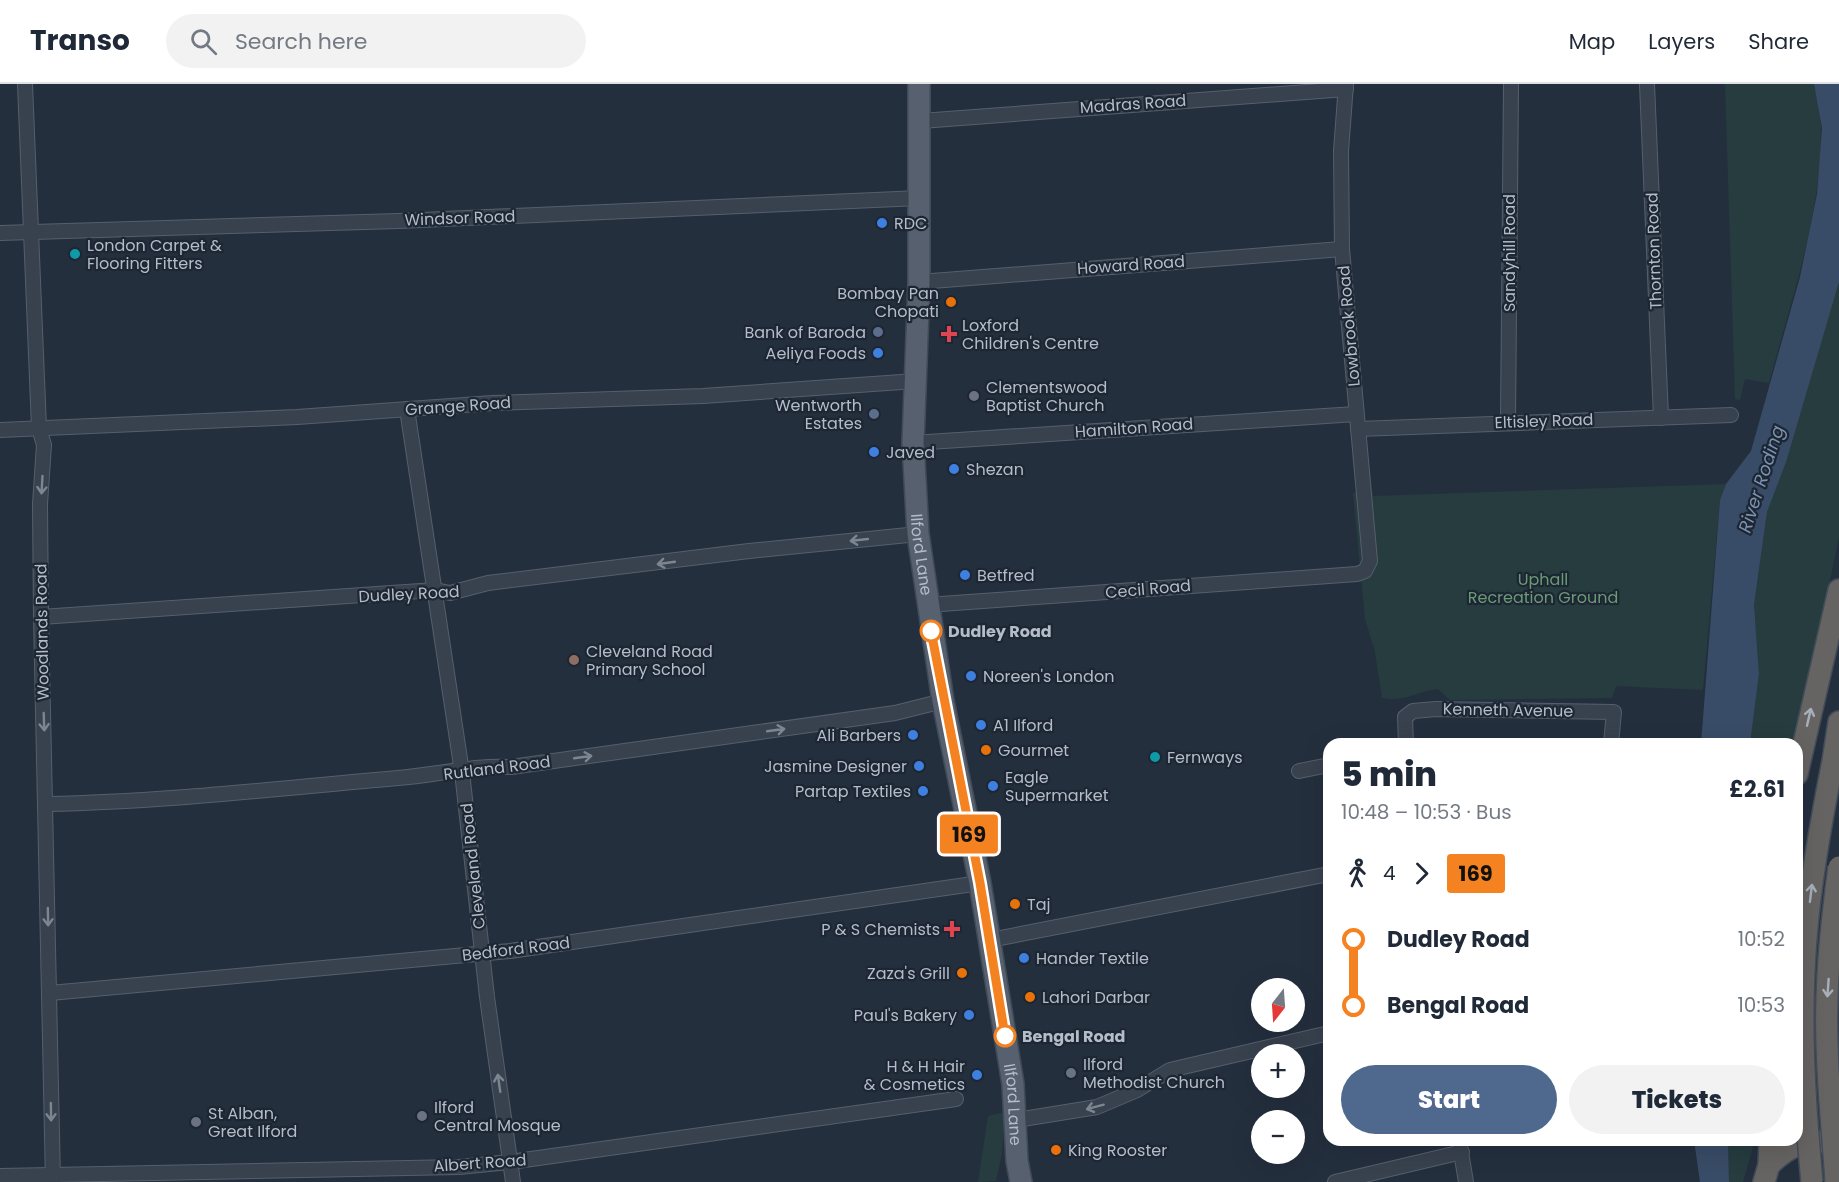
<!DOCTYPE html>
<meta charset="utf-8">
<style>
body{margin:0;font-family:Poppins,sans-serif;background:#f2f2f3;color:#1f2937;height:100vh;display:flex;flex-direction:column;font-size:22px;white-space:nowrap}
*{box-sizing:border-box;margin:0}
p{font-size:20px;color:#747a83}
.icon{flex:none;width:33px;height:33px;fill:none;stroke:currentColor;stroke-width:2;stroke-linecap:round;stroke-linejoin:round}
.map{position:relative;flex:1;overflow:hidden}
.drawer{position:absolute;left:1323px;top:654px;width:480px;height:408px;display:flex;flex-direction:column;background:#fff;border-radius:18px;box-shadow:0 6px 24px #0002}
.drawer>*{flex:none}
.badge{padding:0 12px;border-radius:4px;font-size:21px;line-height:39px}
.needle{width:39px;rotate:197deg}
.tools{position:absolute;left:1251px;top:894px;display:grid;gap:12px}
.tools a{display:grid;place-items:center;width:54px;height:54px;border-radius:50%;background:#fff;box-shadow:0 6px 24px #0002;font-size:30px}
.map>.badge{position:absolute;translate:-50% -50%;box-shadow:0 0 0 3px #fff}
.legs{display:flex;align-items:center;gap:9px;height:66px;padding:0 18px;font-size:20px}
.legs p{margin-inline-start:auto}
.summary{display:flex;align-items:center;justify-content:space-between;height:102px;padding:0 18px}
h1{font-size:33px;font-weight:800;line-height:45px}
.primary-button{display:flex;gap:12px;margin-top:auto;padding:12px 18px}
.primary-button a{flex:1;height:69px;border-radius:36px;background:#4f688e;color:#fff;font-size:24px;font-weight:800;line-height:69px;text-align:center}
.primary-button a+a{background:#f2f2f3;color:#1f2937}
ul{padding:0 18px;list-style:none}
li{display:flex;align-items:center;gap:21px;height:66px;font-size:22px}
li i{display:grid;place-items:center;width:9px;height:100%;margin:0 8px;background:currentColor}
li i::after{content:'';width:15px;height:15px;margin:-8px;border:4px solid;border-radius:50%;background:#fff}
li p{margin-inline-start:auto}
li:first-child i{background:linear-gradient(#0000 50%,currentColor 0)}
li:last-child i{background:linear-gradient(currentColor 50%,#0000 0)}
header{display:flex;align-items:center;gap:36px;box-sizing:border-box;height:84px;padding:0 30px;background:#fff;border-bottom:2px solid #e0e1e3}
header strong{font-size:28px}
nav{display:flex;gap:33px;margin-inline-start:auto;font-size:21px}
.search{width:420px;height:54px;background:#f2f2f3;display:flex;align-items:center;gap:15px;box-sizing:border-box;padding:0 21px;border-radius:33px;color:#747a83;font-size:22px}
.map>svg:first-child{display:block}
.green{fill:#263c3f}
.water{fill:#394c67}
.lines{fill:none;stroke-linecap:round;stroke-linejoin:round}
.minor-casing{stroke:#565f6c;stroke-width:16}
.primary-casing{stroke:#414a57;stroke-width:24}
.trunk-casing{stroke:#434c59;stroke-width:24}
.minor{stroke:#38414e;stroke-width:14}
.primary{stroke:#56606e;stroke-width:21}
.trunk{stroke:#656462;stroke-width:21}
.trunk-bridge-casing{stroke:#434c59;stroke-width:24;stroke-linecap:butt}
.trunk-bridge{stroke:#656462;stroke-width:21}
.oneway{stroke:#7c8592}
.oneway2{stroke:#a8afba}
.line-1-casing{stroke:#fff;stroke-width:14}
.line-1{stroke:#f58220;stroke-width:9}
.shop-dot{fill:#3f7fe0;stroke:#1d2633;stroke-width:2}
.culture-dot{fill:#0f9aa8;stroke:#1d2633;stroke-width:2}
.food-dot{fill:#e8710a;stroke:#1d2633;stroke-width:2}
.service-dot{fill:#5c6f8a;stroke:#1d2633;stroke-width:2}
.health-dot{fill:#e0444e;stroke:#1d2633;stroke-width:2}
.worship-dot{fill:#6b7280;stroke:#1d2633;stroke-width:2}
.stop-1-dot{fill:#fff;stroke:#f58220;stroke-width:3}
.education-dot{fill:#8d6e63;stroke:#1d2633;stroke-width:2}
.labels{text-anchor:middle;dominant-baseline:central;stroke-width:4.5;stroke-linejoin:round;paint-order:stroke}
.street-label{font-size:16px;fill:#b4bcc9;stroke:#1d2633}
.poi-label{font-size:16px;fill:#b4bcc9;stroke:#1d2633;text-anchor:start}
.park-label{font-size:16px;fill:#6b9a76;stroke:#1d2633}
.stop-label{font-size:16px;font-weight:bold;fill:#b4bcc9;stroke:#1d2633;text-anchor:start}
.water-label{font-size:18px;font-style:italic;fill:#7c92b1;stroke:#1d2633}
</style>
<header>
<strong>Transo</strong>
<div class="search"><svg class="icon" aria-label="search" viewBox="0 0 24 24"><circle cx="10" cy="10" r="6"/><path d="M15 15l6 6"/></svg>Search here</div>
<nav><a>Map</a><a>Layers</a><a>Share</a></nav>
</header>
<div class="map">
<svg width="1839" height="1098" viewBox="0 0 1839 1098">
<rect width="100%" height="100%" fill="#242f3e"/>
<g class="green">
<path d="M1725,0H1814C1817,15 1821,31 1821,46C1821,133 1791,216 1769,299L1745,295L1740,316L1735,315Z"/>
<path d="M1839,199V452L1797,664V660H1750L1759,590L1754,522L1767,428Z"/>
<path d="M1726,400L1720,416L1703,606L1616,602L1612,614L1450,616L1438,605C1415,608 1406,618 1382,614L1375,568L1365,535L1353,409L1372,405L1373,412Z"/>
<path d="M1005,1028L1002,1070L996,1097L978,1098L988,1032Z"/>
<path d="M1728,1056H1755L1743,1098H1729Z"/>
</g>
<g class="water">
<path d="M1814,0H1839V198L1786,378L1767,428L1754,521L1759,590L1750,660H1701L1720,416L1726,400L1751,367L1800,193L1817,110L1822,44Z"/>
<path d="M1694,1056H1728L1729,1098H1700Z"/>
</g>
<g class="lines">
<g class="minor-casing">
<g id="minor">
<path d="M25,0L39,344L44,361L40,420L41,533L53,1098"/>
<path d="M1647,0L1661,334"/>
<path d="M921,37L1346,5"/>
<path d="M0,149L399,137L920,114"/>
<path d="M919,198L1342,165"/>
<path d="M407,325L462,688L487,913L513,1098"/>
<path d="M1508,338L1511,0"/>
<path d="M1358,345L1731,331"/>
<path d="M0,346L297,333L493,319L703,312L916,297"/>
<path d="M913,359L1356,330"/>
<path d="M927,521L1357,490L1365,487L1370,477L1342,165L1341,67L1346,0"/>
<path d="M41,533L435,506L450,509L488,499L749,467L918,450"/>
<path d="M1406,660L1405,633L1413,627L1436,625L1614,628L1611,660"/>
<path d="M1299,687L1329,681"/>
<path d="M47,720C164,718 281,704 398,694C436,691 474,681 511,683L895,629L943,617"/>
<path d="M990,856L1329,790"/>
<path d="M50,909L510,867L980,799"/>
<path d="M1016,1036L1097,1023L1137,1006L1170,986L1329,949"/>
<path d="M1459,1056L1466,1098"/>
<path d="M0,1092L459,1083L510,1078L956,1015"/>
<path d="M1335,1098L1462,1068"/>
</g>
</g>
<g class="primary-casing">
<g id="primary">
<path id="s1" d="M919,0V198L913,359L918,450L943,617L980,799L1013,1000L1017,1077L1021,1098"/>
</g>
</g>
<g class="trunk-casing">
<g id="trunk">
<path d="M1833,677L1839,638"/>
<path d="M1797,690L1839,506"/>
<path d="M1769,1081C1791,1060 1809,1052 1839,1061"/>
<path d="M1764,1098L1769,1081L1770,1056"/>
</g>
</g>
<use href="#minor" class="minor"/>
<use href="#primary" class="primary"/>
<use href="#trunk" class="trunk"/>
<g class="trunk-bridge-casing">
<g id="trunk-bridge">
<path d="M1812,1098C1804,1014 1799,928 1807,843C1812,787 1822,732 1833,677"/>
<path d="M1836,1098C1832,1037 1825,976 1827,915C1828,871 1833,827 1839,783"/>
</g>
</g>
<use href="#trunk-bridge" class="trunk-bridge"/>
</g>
<defs><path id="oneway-shaft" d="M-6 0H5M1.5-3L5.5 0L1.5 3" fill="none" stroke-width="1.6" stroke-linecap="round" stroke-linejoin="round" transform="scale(1.5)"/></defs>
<g class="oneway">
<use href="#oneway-shaft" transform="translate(42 401) rotate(93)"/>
<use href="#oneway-shaft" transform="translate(859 456) rotate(174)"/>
<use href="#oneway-shaft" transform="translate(666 479) rotate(172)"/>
<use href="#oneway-shaft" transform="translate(44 638) rotate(88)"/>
<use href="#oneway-shaft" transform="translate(776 646) rotate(-8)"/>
<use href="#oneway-shaft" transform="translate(583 673) rotate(-8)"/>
<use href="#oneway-shaft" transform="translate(48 833) rotate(89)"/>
<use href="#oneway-shaft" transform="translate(499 999) rotate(-98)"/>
<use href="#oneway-shaft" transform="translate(1095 1023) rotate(165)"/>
<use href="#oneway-shaft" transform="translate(51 1028) rotate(89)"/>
</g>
<g class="oneway2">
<use href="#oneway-shaft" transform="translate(1809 633) rotate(-77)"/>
<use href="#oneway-shaft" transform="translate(1811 809) rotate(-83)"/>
<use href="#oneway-shaft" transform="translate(1828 904) rotate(94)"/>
</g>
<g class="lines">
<g class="line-1-casing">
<path id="line-1" d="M931,547L980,799L1005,952"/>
</g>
<use href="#line-1" class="line-1"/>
</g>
<g class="shop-dot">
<circle cx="882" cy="139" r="6"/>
<circle cx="878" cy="269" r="6"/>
<circle cx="874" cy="368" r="6"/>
<circle cx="954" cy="385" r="6"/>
<circle cx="965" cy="491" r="6"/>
<circle cx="971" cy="592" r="6"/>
<circle cx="981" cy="641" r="6"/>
<circle cx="913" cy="651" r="6"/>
<circle cx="919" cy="682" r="6"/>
<circle cx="993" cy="702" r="6"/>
<circle cx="923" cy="707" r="6"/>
<circle cx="1024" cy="874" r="6"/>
<circle cx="969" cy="931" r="6"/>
<circle cx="977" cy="991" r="6"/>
</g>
<g class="culture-dot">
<circle cx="75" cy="170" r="6"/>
<circle cx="1155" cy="673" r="6"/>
</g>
<g class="food-dot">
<circle cx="951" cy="218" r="6"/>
<circle cx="986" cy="666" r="6"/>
<circle cx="1015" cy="820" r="6"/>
<circle cx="962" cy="889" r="6"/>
<circle cx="1030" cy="913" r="6"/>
<circle cx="1056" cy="1066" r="6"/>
</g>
<g class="service-dot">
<circle cx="878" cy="248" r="6"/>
<circle cx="874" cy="330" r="6"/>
</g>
<g class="health-dot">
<path d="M946 241h6v6h6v6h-6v6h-6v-6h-6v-6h6z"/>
<path d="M949 836h6v6h6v6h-6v6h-6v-6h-6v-6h6z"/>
</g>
<g class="worship-dot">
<circle cx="974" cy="312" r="6"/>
<circle cx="1071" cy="989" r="6"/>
<circle cx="422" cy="1032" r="6"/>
<circle cx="196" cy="1038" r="6"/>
</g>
<g class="stop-1-dot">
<circle cx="931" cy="547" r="10"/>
<circle cx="1005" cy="952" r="10"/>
</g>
<circle class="education-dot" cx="574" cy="576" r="6"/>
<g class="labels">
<g class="street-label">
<text transform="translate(1133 20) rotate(-4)">Madras Road</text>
<text transform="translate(460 134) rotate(-2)">Windsor Road</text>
<text transform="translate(1654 167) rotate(-92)">Thornton Road</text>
<text transform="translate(1509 169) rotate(-90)">Sandyhill Road</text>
<text transform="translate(1131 181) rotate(-4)">Howard Road</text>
<text transform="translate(1349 242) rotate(-95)">Lowbrook Road</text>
<text transform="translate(458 322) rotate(-4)">Grange Road</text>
<text transform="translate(1544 337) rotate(-2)">Eltisley Road</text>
<text transform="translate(1134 344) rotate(-4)">Hamilton Road</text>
<text stroke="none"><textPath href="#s1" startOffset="471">Ilford Lane</textPath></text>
<text transform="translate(1148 505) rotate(-5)">Cecil Road</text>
<text transform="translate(409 510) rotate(-3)">Dudley Road</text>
<text transform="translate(42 548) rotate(-91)">Woodlands Road</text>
<text transform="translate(1508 626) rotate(1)">Kenneth Avenue</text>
<text transform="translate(497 684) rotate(-7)">Rutland Road</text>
<text transform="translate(473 782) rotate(-96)">Cleveland Road</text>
<text transform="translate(516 865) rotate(-7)">Bedford Road</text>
<text stroke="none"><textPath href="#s1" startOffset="1029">Ilford Lane</textPath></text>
<text transform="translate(480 1079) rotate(-4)">Albert Road</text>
</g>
<g class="poi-label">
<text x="894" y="139">RDC</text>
<text x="87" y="161">London Carpet &amp;<tspan x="87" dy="18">Flooring Fitters</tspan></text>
<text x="939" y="209" text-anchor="end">Bombay Pan<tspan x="939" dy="18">Chopati</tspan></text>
<text x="962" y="241">Loxford<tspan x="962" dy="18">Children's Centre</tspan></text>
<text x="866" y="248" text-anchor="end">Bank of Baroda</text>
<text x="866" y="269" text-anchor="end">Aeliya Foods</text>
<text x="986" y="303">Clementswood<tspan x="986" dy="18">Baptist Church</tspan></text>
<text x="862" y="321" text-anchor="end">Wentworth<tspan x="862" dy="18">Estates</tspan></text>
<text x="886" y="368">Javed</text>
<text x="966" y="385">Shezan</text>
<text x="977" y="491">Betfred</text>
<text x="586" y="567">Cleveland Road<tspan x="586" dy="18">Primary School</tspan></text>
<text x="983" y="592">Noreen's London</text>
<text x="993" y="641">A1 Ilford</text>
<text x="901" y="651" text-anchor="end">Ali Barbers</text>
<text x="998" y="666">Gourmet</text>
<text x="1167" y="673">Fernways</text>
<text x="907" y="682" text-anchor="end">Jasmine Designer</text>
<text x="1005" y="693">Eagle<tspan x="1005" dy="18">Supermarket</tspan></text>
<text x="911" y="707" text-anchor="end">Partap Textiles</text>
<text x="1027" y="820">Taj</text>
<text x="940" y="845" text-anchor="end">P &amp; S Chemists</text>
<text x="1036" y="874">Hander Textile</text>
<text x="950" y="889" text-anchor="end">Zaza's Grill</text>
<text x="1042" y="913">Lahori Darbar</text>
<text x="957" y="931" text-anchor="end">Paul's Bakery</text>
<text x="1083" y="980">Ilford<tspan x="1083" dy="18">Methodist Church</tspan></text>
<text x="965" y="982" text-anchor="end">H &amp; H Hair<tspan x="965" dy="18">&amp; Cosmetics</tspan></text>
<text x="434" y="1023">Ilford<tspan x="434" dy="18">Central Mosque</tspan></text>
<text x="208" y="1029">St Alban,<tspan x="208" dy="18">Great Ilford</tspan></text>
<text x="1068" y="1066">King Rooster</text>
</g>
<g class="park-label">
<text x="1543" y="495">Uphall<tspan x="1543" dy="18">Recreation Ground</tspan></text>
</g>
<g class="stop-label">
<text x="948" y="547">Dudley Road</text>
<text x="1022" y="952">Bengal Road</text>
</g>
<g class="water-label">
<text transform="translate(1761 395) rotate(-72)">River Roding</text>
</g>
</g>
</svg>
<div class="tools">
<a><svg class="needle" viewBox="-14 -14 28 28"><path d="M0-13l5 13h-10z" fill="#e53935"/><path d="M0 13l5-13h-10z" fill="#747a83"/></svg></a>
<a>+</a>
<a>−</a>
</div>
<b class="badge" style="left:969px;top:750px;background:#f58220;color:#111">169</b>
<section class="drawer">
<div class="summary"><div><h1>5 min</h1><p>10:48 – 10:53 · Bus</p></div><b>£2.61</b></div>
<div class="legs"><svg class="icon" aria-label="walk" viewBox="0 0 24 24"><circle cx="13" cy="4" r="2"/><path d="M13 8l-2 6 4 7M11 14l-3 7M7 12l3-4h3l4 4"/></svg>4<svg class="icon" aria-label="forward" viewBox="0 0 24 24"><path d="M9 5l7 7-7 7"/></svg><b class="badge" style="background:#f58220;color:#111">169</b></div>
<ul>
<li><i style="color:#f58220"></i><b>Dudley Road</b><p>10:52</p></li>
<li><i style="color:#f58220"></i><b>Bengal Road</b><p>10:53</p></li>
</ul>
<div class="primary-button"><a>Start</a><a>Tickets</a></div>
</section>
</div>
